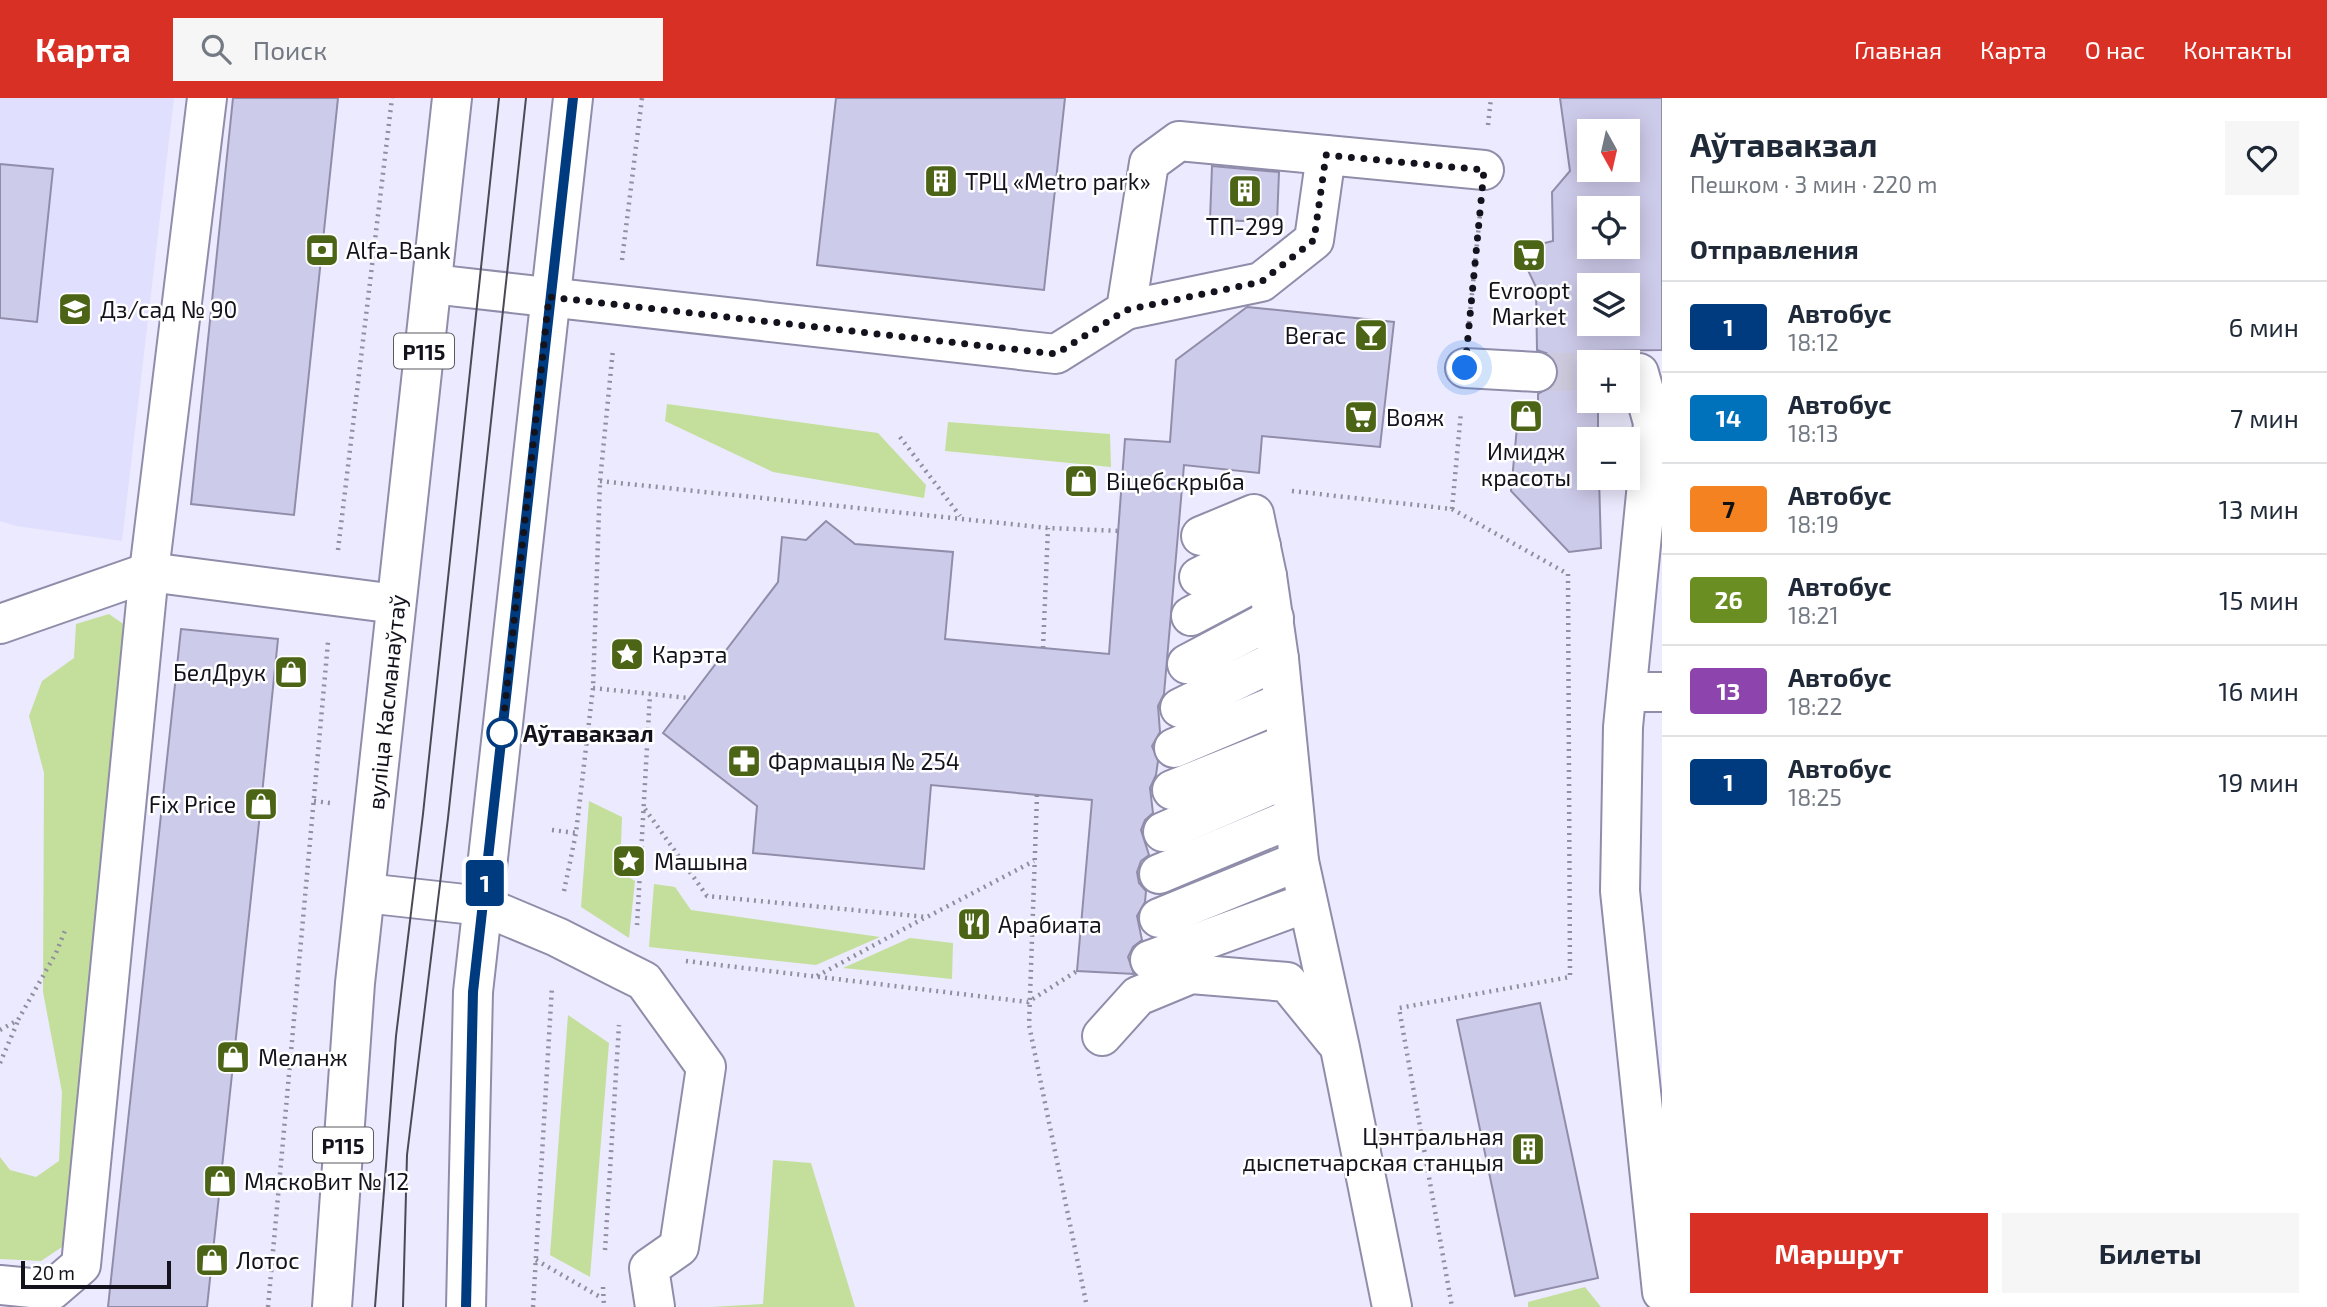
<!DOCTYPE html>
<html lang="ru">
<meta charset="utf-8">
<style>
body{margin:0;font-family:"Exo 2",sans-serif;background:#f6f6f7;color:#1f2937;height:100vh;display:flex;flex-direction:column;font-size:26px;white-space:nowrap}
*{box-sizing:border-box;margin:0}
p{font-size:23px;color:#747a83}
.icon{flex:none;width:38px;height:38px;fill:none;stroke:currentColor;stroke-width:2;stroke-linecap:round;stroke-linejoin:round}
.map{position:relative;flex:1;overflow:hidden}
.side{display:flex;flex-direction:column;background:#fff;width:665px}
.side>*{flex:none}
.badge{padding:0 14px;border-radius:5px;font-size:24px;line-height:46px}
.needle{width:46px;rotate:172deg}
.buttons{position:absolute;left:1577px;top:21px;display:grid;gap:14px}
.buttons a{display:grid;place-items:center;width:63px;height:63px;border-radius:0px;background:#fff;box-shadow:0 4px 18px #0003;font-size:35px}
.scale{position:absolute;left:21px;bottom:18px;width:150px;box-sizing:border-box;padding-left:7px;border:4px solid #14131d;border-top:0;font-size:19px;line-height:24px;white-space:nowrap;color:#14131d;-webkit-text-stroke:5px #fff;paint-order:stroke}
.you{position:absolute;width:35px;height:35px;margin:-18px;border:5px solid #fff;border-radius:50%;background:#1a73e8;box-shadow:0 0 0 10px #1a73e833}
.map>.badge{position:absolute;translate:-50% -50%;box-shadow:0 0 0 4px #fff}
h2{padding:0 28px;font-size:26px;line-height:63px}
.round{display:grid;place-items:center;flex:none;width:74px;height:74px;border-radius:0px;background:#f6f6f7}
.head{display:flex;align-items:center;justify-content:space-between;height:119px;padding:0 28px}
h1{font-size:33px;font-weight:700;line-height:52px}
.action{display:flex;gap:14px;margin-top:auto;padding:14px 28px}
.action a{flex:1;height:80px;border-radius:0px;background:#d93025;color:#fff;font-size:28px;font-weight:700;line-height:80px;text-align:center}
.action a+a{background:#f6f6f7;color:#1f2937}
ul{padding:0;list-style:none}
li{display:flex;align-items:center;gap:21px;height:91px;padding:0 28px;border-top:2px solid #e0e1e3}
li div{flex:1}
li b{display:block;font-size:26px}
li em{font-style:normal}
li .badge{min-width:77px;font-weight:700;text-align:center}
header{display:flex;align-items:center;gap:42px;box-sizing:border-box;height:98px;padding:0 35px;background:#d93025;color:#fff}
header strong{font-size:33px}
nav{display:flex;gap:38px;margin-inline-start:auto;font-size:24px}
.search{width:490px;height:63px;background:#f6f6f7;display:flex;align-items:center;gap:18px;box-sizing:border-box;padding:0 24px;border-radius:0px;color:#747a83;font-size:26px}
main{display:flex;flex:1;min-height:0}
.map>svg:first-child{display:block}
.built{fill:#e1dffe}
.green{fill:#c4df9b}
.building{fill:#cdcbea;stroke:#908daa;stroke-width:2;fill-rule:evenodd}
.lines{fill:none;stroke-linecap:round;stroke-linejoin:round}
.minor-tunnel{stroke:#cccadc;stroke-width:38;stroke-dasharray:38 19;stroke-linecap:butt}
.minor-casing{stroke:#8f8daa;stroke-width:42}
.major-casing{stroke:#8f8daa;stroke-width:42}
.path{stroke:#918f9f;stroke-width:4.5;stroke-dasharray:2 5;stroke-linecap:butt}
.minor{stroke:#fff;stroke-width:38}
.major{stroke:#fff;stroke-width:38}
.tram{stroke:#4a4956;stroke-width:2}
.line-casing{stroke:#fff;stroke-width:16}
.line{stroke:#003b80;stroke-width:10}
.walk{stroke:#14131d;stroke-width:7;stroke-dasharray:0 12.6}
.stop-dot{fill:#fff;stroke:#003b80;stroke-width:3.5}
.labels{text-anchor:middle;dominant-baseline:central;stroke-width:5;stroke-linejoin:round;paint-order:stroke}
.shield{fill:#fff;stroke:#5a5a61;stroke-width:2}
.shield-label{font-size:21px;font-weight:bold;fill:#14131d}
.poi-label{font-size:23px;fill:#14131d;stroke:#fff;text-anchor:start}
.street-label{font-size:23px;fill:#14131d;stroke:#fff}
.stop-label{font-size:23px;font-weight:bold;fill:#14131d;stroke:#fff;text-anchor:start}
</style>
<header>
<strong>Карта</strong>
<div class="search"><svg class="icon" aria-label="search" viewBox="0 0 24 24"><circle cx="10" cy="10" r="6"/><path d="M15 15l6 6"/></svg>Поиск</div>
<nav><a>Главная</a><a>Карта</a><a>О нас</a><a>Контакты</a></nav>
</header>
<main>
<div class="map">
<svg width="1662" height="1209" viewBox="0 0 1662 1209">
<rect width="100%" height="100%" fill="#eceafe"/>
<path class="built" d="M0,0H174L122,443L16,428L0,423Z"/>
<g class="green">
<path d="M667,306L878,335L926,387L924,400L773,374L665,323Z"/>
<path d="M948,324L1110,336L1111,369L945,353Z"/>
<path d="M109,516L129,530L74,1141L41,1163L0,1161V1059L10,1072L36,1079L59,1063L62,994L43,894L44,675L29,618L42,583L74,560L76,526Z"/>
<path d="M589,703L622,719L620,774L635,783L629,840L581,809Z"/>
<path d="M654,786L675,789L691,812L880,839L816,867L649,849Z"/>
<path d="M910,840L953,845L952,881L843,870Z"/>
<path d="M568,917L609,945L590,1179L550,1157Z"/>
<path d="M773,1062L811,1065L855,1209H711L763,1206Z"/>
<path d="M1585,1189L1601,1209H1528V1204Z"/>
</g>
<g class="building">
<path d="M233,0H338L294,417L191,406Z"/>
<path d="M836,0H1065L1044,192L817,167Z"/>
<path d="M1560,0H1662V252L1596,253L1597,264H1589V303H1598V341H1589V380H1599L1601,450L1569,454L1511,393L1517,329L1538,303V296L1555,286L1559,276L1557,265L1549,256L1537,252L1536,189L1525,166L1532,148L1553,143L1552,94L1570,73ZM1589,33H1628V72H1589ZM1589,110H1628V149H1589ZM1589,187H1628V226H1589Z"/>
<path d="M0,66L53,71L37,224L0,220Z"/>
<path d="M1212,68L1279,74L1277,124L1210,122Z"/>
<path d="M1247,209L1394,224L1380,349L1262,338L1259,375L1184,367L1164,596L1158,608L1160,634L1152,648L1158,663L1156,677L1150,690L1153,715L1145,722L1141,732L1149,757L1141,763L1137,774L1139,785L1146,793L1145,804L1137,818L1142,842L1133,849L1128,859L1134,876L1077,873L1092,702L931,687L924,771L753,755L757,708L663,635L778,484L782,439L806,442L826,423L855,446L953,454L945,541L1109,556L1125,341L1170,344L1176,262Z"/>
<path d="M181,531L278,541L261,706L207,1209H108Z"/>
<path d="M1540,905L1598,1180L1515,1198L1457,922Z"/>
</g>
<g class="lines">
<path class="minor-tunnel" d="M1537,274H1589"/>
<g class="minor-casing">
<g id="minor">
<path d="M432,186L1056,256L1126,212L1149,65L1179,43L1484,72"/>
<path d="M1126,212L1261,184L1314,142L1326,57"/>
<path d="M1465,270L1537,274"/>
<path d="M1628,275H1639L1653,325L1623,629L1620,793L1662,1194"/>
<path d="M1201,438L1254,416L1267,478L1279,561L1299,763L1340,950L1392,1209"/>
<path d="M1199,479L1261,448"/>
<path d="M1191,518L1267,478"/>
<path d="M0,526L149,474L396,506"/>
<path d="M1187,566L1274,520"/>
<path d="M1627,594H1662"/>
<path d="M1180,610L1279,561"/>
<path d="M1174,650L1283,604"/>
<path d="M1172,692L1287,646"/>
<path d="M1163,734L1290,679"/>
<path d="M1159,776L1293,720"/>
<path d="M365,795L483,808L557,839L622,872L644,883L706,969L679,1149L649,1170L655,1209"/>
<path d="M1159,820L1299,763"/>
<path d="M1150,862L1306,805"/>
<path d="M1102,938L1138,898L1191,876L1287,884L1335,943"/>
<path d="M0,1187L52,1192L81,1167L149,474L207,0"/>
</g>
</g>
<g class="major-casing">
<g id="major">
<path d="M332,1209L355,885L452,0"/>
<path d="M466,1209L473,894L573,0"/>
</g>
</g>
<g class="path">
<path d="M1488,27L1491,0"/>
<path d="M622,162L642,0"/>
<path d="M1469,225L1480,116"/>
<path d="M900,339L960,418"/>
<path d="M600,383L1048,430L1120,433"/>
<path d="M1292,393L1452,411L1568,476L1570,879L1399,910L1452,1209"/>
<path d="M1452,411L1461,314"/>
<path d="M338,452L392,0"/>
<path d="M1043,550L1048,430"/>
<path d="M593,590L689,600"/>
<path d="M1037,697L1029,927L1087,1209"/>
<path d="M314,703L330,705"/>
<path d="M645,711L707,798L927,819L1034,763"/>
<path d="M552,732L576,735"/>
<path d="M564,793L576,735L593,590L600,383L613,251"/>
<path d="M637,827L650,596"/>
<path d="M686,863L1028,904L1077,873"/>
<path d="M817,878L926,819"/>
<path d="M0,932L18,922L56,855L66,830"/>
<path d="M0,965L18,923"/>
<path d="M605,1152L619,927"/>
<path d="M536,1162L602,1200"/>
<path d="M603,1189L604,1209"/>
<path d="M268,1209L328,544"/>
<path d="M533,1209L552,888"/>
</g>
<use href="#minor" class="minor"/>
<use href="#major" class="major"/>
<g class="tram">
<path d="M375,1209L396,938L423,716L499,0"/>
<path d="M403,1209L407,1057L448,720L526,0"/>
</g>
</g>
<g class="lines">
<g class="line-casing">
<path id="line" d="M466,1209L473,894L573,0"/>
</g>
<use href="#line" class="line"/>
<path class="walk" d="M502,635L549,199L1056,256L1126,212L1261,184L1314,142L1326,57L1484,72L1465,270"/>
</g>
<defs>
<g id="building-square" transform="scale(1.75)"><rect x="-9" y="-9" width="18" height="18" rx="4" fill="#4b6415" stroke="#fff"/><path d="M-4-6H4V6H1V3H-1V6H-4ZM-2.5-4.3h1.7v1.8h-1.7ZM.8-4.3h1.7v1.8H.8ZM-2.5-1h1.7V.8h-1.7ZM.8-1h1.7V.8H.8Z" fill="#fff"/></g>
<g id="bank-square" transform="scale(1.75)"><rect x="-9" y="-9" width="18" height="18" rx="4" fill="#4b6415" stroke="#fff"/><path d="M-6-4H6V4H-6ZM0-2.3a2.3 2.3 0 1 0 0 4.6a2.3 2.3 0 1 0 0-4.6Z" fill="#fff"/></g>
<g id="supermarket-square" transform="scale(1.75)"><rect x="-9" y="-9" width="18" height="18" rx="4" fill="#4b6415" stroke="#fff"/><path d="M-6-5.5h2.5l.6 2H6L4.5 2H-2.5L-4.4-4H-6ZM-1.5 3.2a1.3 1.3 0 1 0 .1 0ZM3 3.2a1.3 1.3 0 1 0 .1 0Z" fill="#fff"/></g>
<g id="school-square" transform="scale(1.75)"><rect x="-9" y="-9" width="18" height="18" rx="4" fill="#4b6415" stroke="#fff"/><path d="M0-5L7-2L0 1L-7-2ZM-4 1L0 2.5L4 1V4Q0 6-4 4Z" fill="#fff"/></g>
<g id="bar-square" transform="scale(1.75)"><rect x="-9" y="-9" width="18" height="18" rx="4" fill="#4b6415" stroke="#fff"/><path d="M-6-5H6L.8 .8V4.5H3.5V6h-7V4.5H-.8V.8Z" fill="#fff"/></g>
<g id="shop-square" transform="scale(1.75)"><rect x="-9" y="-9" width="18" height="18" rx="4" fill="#4b6415" stroke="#fff"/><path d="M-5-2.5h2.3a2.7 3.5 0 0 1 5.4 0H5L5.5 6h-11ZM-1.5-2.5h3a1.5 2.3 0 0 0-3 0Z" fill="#fff"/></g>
<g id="sight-square" transform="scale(1.75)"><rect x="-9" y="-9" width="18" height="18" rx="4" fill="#4b6415" stroke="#fff"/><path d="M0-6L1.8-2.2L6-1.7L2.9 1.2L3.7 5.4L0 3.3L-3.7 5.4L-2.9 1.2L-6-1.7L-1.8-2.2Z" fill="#fff"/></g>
<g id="pharmacy-square" transform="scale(1.75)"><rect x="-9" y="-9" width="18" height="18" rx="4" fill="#4b6415" stroke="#fff"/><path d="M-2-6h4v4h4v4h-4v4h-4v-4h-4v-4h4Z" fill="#fff"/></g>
<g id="restaurant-square" transform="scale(1.75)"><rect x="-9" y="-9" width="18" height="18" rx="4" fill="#4b6415" stroke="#fff"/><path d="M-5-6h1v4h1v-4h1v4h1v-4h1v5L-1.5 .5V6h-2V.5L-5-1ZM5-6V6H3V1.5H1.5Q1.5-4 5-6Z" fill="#fff"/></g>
</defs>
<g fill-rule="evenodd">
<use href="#building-square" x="941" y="83"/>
<use href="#building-square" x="1245" y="93"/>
<use href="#bank-square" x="322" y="152"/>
<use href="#supermarket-square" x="1529" y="157"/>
<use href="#school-square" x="75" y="211"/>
<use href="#bar-square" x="1371" y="237"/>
<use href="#shop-square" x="1526" y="318"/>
<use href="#supermarket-square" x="1361" y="319"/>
<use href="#shop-square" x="1081" y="383"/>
<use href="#sight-square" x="627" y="556"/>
<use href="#shop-square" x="291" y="574"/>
<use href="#pharmacy-square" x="744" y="663"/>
<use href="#shop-square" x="261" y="706"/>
<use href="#sight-square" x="629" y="763"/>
<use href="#restaurant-square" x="974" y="826"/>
<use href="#shop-square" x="233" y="959"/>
<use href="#building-square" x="1528" y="1051"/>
<use href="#shop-square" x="220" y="1083"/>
<use href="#shop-square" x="212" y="1162"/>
</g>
<circle class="stop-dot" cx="502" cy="635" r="14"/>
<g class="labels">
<g class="shield">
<rect x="394" y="235.5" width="60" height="35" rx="5"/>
<rect x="313" y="1029.5" width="60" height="35" rx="5"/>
</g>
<g class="shield-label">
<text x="424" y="253">Р115</text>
<text x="343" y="1047">Р115</text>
</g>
<g class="poi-label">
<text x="965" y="83">ТРЦ «Metro park»</text>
<text x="1245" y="128" text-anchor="middle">ТП-299</text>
<text x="346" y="152">Alfa-Bank</text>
<text x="1529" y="192" text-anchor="middle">Evroopt<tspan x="1529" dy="26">Market</tspan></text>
<text x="100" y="211">Дз/сад № 90</text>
<text x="1346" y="237" text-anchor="end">Вегас</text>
<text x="1386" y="319">Вояж</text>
<text x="1526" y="353" text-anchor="middle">Имидж<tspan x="1526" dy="26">красоты</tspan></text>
<text x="1106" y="383">Віцебскрыба</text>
<text x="652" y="556">Карэта</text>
<text x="266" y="574" text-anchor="end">БелДрук</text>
<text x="768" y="663">Фармацыя № 254</text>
<text x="236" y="706" text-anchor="end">Fix Price</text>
<text x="654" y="763">Машына</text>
<text x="998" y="826">Арабиата</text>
<text x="258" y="959">Меланж</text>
<text x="1504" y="1038" text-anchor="end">Цэнтральная<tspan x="1504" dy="26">дыспетчарская станцыя</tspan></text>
<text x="244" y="1083">МяскоВит № 12</text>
<text x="236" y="1162">Лотос</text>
</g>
<g class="street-label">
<text transform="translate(386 604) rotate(-84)">вуліца Касманаўтаў</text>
</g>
<g class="stop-label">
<text x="523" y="635">Аўтавакзал</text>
</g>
</g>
</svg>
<div class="buttons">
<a><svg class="needle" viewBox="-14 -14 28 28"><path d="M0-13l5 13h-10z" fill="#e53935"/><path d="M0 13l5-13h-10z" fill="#747a83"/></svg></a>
<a><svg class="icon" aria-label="locate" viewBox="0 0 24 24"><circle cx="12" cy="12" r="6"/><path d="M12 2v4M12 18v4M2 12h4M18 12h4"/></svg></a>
<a><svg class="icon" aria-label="layers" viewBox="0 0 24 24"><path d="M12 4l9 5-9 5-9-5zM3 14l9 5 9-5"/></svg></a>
<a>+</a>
<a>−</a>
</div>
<div class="scale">20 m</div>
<div class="you" style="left:1465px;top:270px"></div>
<b class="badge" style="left:485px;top:785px;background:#003b80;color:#fff">1</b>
</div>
<section class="side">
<div class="head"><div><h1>Аўтавакзал</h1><p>Пешком · 3 мин · 220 m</p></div><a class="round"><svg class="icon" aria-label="heart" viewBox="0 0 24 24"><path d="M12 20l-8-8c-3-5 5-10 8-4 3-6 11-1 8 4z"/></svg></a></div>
<h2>Отправления</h2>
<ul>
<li><span class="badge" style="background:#003b80;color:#fff">1</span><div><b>Автобус</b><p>18:12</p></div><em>6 мин</em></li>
<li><span class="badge" style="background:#0072bc;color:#fff">14</span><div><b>Автобус</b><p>18:13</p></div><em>7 мин</em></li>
<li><span class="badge" style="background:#f58220;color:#111">7</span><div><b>Автобус</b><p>18:19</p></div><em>13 мин</em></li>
<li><span class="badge" style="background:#6b8e23;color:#fff">26</span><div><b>Автобус</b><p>18:21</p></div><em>15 мин</em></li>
<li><span class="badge" style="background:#8e44ad;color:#fff">13</span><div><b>Автобус</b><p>18:22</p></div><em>16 мин</em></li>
<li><span class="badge" style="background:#003b80;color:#fff">1</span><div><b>Автобус</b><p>18:25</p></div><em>19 мин</em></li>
</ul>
<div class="action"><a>Маршрут</a><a>Билеты</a></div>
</section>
</main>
